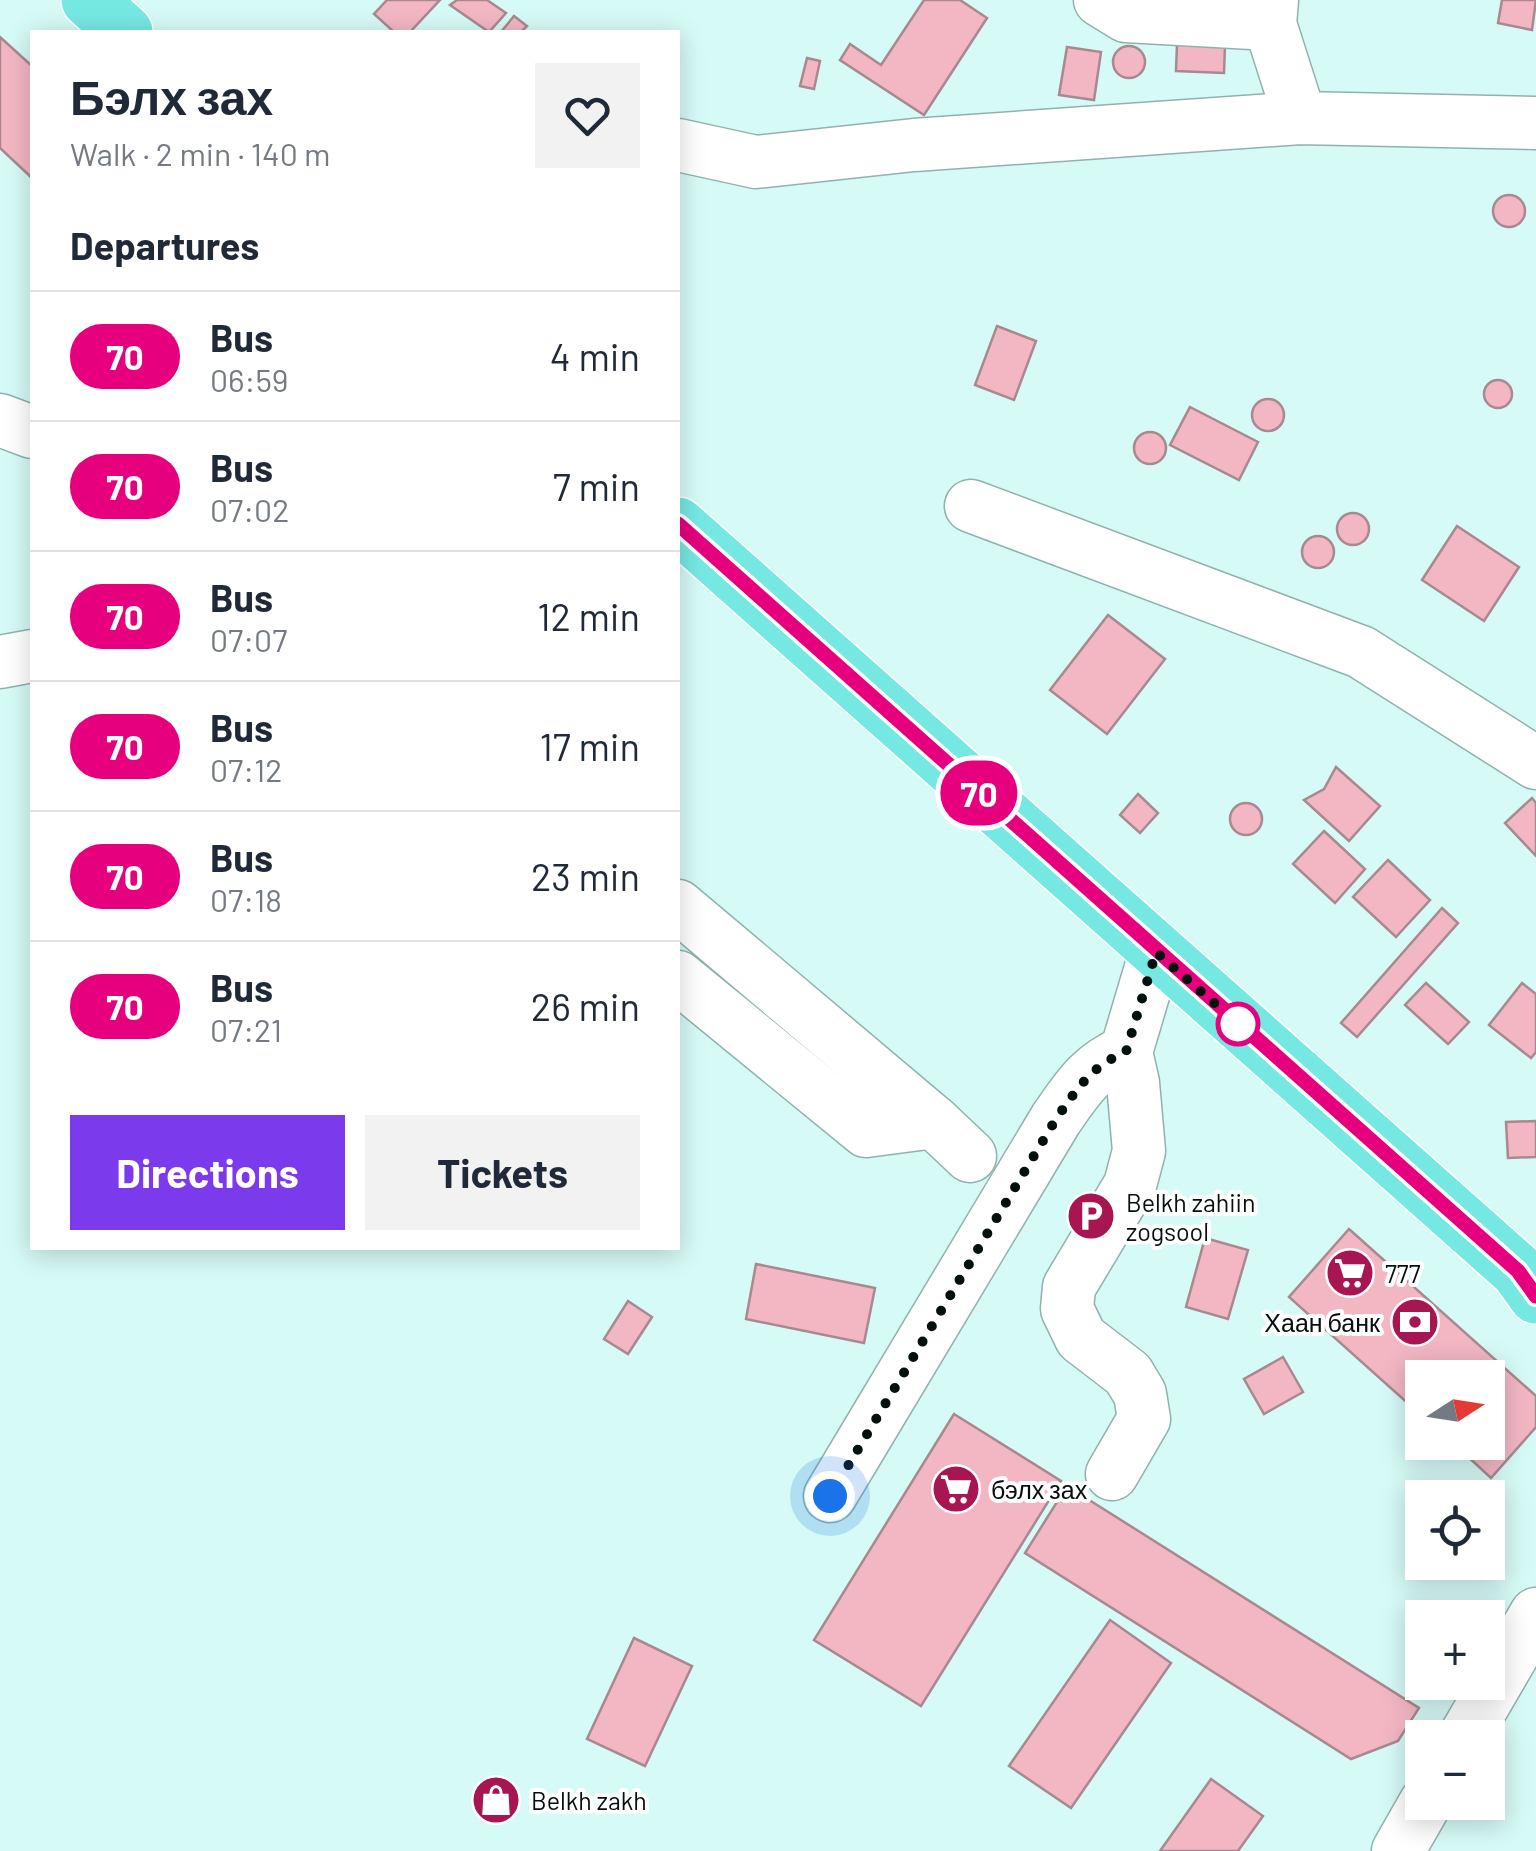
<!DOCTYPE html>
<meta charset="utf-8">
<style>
body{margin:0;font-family:Barlow,sans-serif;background:#f2f2f3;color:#1f2937;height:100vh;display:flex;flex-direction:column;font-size:38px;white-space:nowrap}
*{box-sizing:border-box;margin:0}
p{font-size:32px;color:#747a83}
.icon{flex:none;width:55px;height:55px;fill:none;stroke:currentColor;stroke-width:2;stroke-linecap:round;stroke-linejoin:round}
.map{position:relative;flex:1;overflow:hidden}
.drawer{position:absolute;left:30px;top:30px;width:650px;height:1220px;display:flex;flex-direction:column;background:#fff;border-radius:0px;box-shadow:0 5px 25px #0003}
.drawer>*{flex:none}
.badge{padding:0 20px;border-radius:32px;font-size:35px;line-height:65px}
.needle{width:65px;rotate:78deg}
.tools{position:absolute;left:1405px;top:1360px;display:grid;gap:20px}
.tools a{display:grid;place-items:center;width:100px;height:100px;border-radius:0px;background:#fff;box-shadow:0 5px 25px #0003;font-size:50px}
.you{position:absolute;width:50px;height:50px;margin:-25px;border:8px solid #fff;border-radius:50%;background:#1a73e8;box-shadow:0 0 0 15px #1a73e833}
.map>.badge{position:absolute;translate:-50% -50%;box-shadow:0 0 0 5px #fff}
h2{padding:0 40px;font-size:38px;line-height:90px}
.round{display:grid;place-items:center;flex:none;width:105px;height:105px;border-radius:0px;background:#f2f2f3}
.summary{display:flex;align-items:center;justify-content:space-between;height:170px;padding:0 40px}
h1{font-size:48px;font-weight:700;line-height:75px}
.primary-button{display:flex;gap:20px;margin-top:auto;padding:20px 40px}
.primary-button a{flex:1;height:115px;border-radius:0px;background:#7c3aed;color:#fff;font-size:40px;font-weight:700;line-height:115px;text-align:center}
.primary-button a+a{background:#f2f2f3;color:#1f2937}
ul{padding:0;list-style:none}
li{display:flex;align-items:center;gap:30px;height:130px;padding:0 40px;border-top:2px solid #e0e1e3}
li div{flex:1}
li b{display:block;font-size:38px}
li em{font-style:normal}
li .badge{min-width:110px;font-weight:700;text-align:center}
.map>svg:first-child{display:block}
.building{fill:#f3b7c4;stroke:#a7898f;stroke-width:2.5}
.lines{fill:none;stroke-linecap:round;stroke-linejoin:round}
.minor-casing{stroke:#90b2af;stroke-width:55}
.major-casing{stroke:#fff;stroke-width:58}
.minor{stroke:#fff;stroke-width:52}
.major{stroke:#76e8e2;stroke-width:55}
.line-casing{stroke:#fff;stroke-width:22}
.line{stroke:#e6007e;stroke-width:15}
.walk{stroke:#040f0e;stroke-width:10;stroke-dasharray:0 18}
.stop-dot{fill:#fff;stroke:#e6007e;stroke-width:5}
.labels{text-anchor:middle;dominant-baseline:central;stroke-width:8;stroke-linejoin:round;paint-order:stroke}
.poi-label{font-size:25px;fill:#040f0e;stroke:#fff;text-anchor:start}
</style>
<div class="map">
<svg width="1536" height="1851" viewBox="0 0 1536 1851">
<rect width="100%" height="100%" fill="#d6faf6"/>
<g class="building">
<path d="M387,0H440L410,32H394L374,14Z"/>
<path d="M457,0H487L506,13L489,32L450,5Z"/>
<path d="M924,0H960L987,18L924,115L840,60L850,44L881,65Z"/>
<path d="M1502,0H1536L1532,30L1498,23Z"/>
<path d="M514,16L527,26L521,32H501Z"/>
<path d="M0,37L32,66V178L0,148Z"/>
<path d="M1177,44L1225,45L1224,73L1176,71Z"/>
<circle cx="1129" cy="62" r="16"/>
<path d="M1067,47L1101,52L1094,100L1059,95Z"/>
<path d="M807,58L820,61L814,89L800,86Z"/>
<circle cx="1509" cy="211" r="16"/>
<path d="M997,326L1036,341L1014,400L975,385Z"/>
<circle cx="1498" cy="394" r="14"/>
<circle cx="1268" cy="415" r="16"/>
<path d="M1190,407L1258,442L1239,480L1170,445Z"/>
<circle cx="1150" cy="448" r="16"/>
<circle cx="1353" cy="529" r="16"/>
<path d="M1457,526L1519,567L1484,621L1422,580Z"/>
<circle cx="1318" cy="552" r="16"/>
<path d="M1108,615L1165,659L1107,734L1050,690Z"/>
<path d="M1336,767L1380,806L1349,841L1304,800L1324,789Z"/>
<path d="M1138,794L1158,813L1140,833L1120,815Z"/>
<path d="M1532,798L1536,803V856L1505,823Z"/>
<circle cx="1246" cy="819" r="16"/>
<path d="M1324,831L1365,869L1335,903L1293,864Z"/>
<path d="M1388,860L1430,900L1396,937L1353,897Z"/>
<path d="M1442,908L1458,923L1357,1037L1341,1023Z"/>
<path d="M1426,983L1469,1022L1448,1044L1405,1005Z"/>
<path d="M1522,983L1536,994V1052L1531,1058L1489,1025Z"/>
<path d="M1536,1121V1157L1508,1158L1506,1122Z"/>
<path d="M1349,1229L1536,1396V1427L1491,1478L1452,1442H1488V1378H1422V1416L1289,1297Z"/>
<path d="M1205,1238L1248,1250L1228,1319L1186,1307Z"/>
<path d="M756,1264L875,1288L864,1343L746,1319Z"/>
<path d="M628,1301L652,1317L628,1354L604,1339Z"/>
<path d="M1283,1357L1303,1392L1264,1414L1244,1379Z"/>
<path d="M954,1414L1061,1481L921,1706L814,1640Z"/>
<path d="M1067,1486L1419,1708L1398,1741L1351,1759L1025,1553Z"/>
<path d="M1110,1620L1171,1663L1071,1808L1009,1766Z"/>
<path d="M634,1638L692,1666L645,1766L587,1739Z"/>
<path d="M1211,1779L1263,1816L1238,1851H1160Z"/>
</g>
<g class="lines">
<g class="minor-casing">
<g id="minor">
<path d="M1100,0L1126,16L1270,24"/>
<path d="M1272,0L1270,24L1300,118"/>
<path d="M678,145L756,162L914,145L1300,118L1536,123"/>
<path d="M0,420L32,432"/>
<path d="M971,506L1361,652L1536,763"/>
<path d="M0,662L32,656"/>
<path d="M678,906L934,1122L970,1156"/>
<path d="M678,977L866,1131L934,1122"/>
<path d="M1112,1474L1144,1419L1140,1394L1128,1374L1081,1338L1067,1309L1069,1287L1130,1185L1139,1151L1133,1083L1126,1052L1156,951"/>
<path d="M830,1496L1056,1119C1077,1089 1091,1066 1126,1052"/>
<path d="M1464,1738L1536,1614"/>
<path d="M1398,1851L1426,1802"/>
</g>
</g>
<g class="major-casing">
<g id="major">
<path d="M89,0L125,32"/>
<path d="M678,525L1518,1271L1536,1296"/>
</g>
</g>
<use href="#minor" class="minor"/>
<use href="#major" class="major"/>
</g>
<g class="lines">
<g class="line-casing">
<path id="line" d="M678,524L1518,1271L1536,1296"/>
</g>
<use href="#line" class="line"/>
<path class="walk" d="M830,1496L1056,1119C1077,1089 1091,1066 1126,1052L1156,952L1238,1024"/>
</g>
<defs>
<g id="parking-disc" transform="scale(2.5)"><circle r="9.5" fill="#a81651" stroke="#fff"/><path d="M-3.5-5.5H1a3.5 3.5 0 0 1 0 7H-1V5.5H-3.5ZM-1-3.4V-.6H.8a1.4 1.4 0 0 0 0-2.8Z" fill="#fff"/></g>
<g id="supermarket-disc" transform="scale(2.5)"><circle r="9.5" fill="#a81651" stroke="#fff"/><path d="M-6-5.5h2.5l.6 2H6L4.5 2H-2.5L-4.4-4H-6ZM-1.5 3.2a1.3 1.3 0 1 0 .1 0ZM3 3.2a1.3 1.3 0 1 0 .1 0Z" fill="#fff"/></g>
<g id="bank-disc" transform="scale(2.5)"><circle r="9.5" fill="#a81651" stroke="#fff"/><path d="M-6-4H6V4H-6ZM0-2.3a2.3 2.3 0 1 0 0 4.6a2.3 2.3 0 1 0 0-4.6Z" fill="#fff"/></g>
<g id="shop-disc" transform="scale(2.5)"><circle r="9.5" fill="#a81651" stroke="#fff"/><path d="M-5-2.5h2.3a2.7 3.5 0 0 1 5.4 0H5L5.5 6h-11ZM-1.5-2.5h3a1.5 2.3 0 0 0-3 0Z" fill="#fff"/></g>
</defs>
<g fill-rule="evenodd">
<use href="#parking-disc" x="1091" y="1216"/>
<use href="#supermarket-disc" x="1350" y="1273"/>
<use href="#bank-disc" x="1415" y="1322"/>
<use href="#supermarket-disc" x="956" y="1489"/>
<use href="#shop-disc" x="496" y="1800"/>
</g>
<circle class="stop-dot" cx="1238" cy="1024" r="20"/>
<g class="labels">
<g class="poi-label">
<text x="1126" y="1202">Belkh zahiin<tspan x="1126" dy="29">zogsool</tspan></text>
<text x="1385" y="1273">777</text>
<text x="1380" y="1322" text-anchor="end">Хаан банк</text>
<text x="991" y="1489">бэлх зах</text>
<text x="531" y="1800">Belkh zakh</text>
</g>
</g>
</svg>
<div class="tools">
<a><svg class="needle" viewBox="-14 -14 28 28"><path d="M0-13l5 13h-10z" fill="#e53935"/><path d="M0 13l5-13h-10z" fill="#747a83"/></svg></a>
<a><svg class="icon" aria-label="locate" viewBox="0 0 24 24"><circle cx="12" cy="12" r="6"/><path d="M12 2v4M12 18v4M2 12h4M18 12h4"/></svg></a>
<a>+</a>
<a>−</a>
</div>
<div class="you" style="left:830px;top:1496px"></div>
<b class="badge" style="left:979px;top:793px;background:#e6007e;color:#fff">70</b>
<section class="drawer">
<div class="summary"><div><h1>Бэлх зах</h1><p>Walk · 2 min · 140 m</p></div><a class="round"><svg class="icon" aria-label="heart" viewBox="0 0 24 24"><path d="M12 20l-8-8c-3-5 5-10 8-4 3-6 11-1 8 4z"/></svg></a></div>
<h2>Departures</h2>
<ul>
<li><span class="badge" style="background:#e6007e;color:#fff">70</span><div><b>Bus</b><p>06:59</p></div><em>4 min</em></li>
<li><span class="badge" style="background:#e6007e;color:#fff">70</span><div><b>Bus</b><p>07:02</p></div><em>7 min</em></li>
<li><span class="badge" style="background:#e6007e;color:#fff">70</span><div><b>Bus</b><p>07:07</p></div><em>12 min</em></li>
<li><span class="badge" style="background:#e6007e;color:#fff">70</span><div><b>Bus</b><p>07:12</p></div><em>17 min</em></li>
<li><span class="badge" style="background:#e6007e;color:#fff">70</span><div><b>Bus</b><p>07:18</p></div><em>23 min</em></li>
<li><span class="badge" style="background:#e6007e;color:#fff">70</span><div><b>Bus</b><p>07:21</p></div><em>26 min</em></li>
</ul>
<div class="primary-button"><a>Directions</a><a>Tickets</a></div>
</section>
</div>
